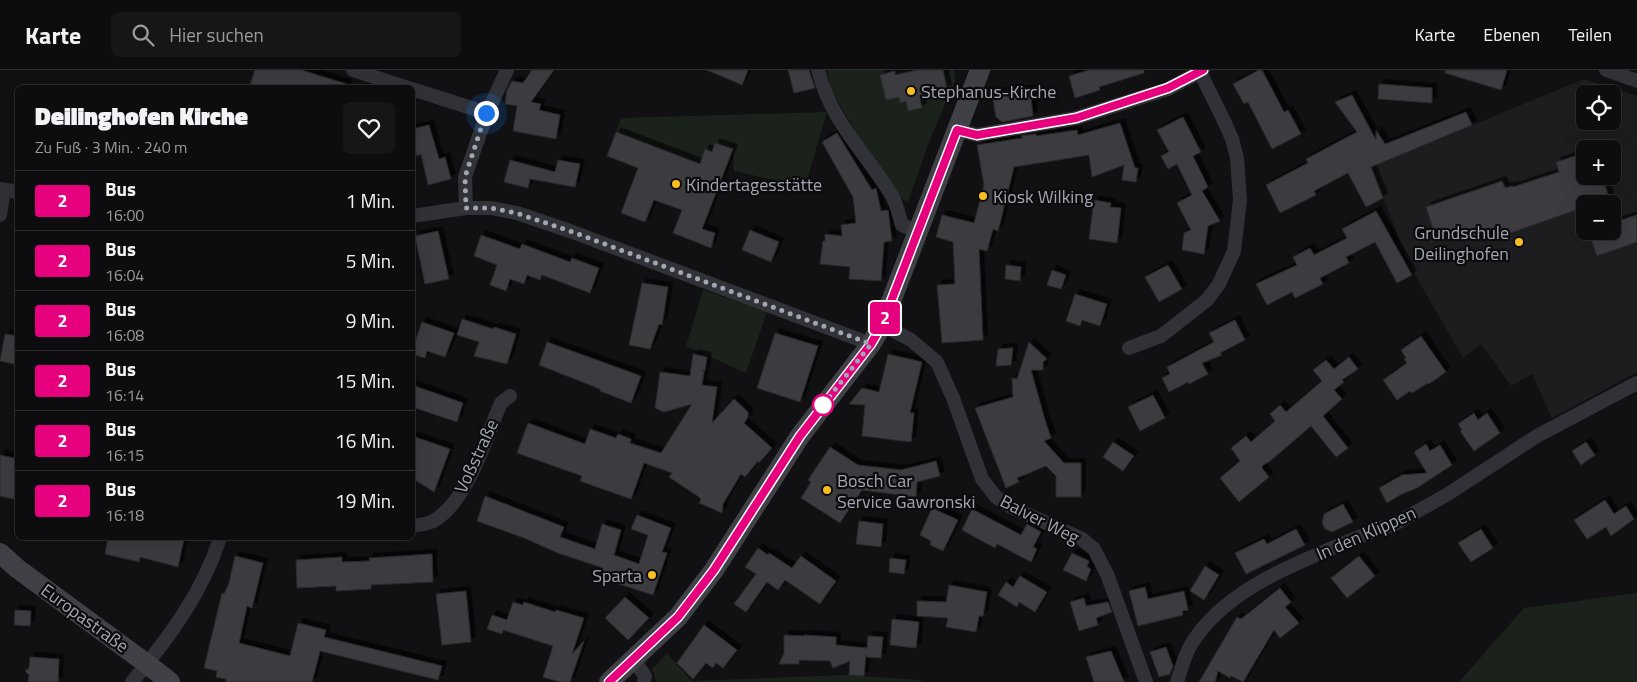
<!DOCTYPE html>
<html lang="de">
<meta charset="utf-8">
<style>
body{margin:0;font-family:"Titillium Web",sans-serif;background:#161517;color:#f1f3f6;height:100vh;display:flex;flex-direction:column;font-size:19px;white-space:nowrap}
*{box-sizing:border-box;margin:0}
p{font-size:16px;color:#9a9b9e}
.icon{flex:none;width:28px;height:28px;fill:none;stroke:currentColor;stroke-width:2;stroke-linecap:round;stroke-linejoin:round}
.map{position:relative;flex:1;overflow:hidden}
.side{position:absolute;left:15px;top:15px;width:400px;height:455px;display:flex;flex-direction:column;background:#0d0c0e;border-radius:8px;box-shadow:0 5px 20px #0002,0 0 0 1px #2d2c2e}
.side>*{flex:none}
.badge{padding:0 10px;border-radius:4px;font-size:18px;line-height:32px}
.controls{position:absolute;left:1576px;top:15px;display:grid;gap:10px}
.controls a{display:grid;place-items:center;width:45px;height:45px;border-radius:8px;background:#0d0c0e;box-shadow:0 5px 20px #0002,0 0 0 1px #2d2c2e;font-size:25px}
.you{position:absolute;width:25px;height:25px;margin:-12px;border:4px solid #fff;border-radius:50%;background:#1a73e8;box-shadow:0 0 0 8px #1a73e833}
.map>.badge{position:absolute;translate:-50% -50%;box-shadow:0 0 0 2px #fff}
.round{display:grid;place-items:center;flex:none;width:52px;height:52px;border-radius:8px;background:#161517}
.headline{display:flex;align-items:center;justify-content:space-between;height:85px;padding:0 20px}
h1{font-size:24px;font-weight:800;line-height:38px}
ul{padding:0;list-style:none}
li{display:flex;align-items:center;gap:15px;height:60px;padding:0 20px;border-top:1px solid #2d2c2e}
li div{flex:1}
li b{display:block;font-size:19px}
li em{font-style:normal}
li .badge{min-width:55px;font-weight:700;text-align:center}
header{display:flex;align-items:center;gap:30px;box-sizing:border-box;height:70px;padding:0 25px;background:#0d0c0e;border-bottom:1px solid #2d2c2e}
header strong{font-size:24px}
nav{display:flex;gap:28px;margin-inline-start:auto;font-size:18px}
.search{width:350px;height:45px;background:#161517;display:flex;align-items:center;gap:12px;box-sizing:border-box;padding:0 18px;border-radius:8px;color:#9a9b9e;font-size:19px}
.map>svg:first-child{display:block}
.built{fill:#1d1c1f;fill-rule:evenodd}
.green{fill:#1b221c}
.building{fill:#3a3b3f;stroke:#2b2a2e;filter:url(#shadow)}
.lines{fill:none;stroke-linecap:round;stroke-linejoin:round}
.street{stroke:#313237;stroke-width:14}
.secondary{stroke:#3f4147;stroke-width:20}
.line-casing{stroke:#fff;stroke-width:11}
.line{stroke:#e6007e;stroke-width:8}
.walk{stroke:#a1a6b3;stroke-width:5;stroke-dasharray:0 9}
.poi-dot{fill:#f8be22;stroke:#0c0c0d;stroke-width:2}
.stop-dot{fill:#fff;stroke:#e6007e;stroke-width:2.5}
.labels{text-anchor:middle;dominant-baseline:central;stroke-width:4.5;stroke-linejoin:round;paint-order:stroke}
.poi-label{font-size:18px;fill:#a1a6b3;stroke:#0c0c0d;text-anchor:start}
.street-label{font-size:18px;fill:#a1a6b3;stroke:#0c0c0d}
</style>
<header>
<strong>Karte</strong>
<div class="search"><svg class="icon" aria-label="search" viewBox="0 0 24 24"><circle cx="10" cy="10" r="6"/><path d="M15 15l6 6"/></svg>Hier suchen</div>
<nav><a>Karte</a><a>Ebenen</a><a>Teilen</a></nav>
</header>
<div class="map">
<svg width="1637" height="612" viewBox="0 0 1637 612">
<defs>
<filter id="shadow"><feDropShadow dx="4.5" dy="-4.5" stdDeviation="0" flood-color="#0009"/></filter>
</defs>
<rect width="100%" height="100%" fill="#111012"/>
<path class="built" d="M1584,9L1637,26V302L1552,348L1532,304L1511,316L1481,274L1463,288L1418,210L1405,184L1371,97ZM1585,24H1612V51H1585ZM1585,79H1612V106H1585ZM1585,134H1612V161H1585Z"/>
<g class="green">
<path d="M827,0H954L955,11L929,72L908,132L900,128L869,85L831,19Z"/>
<path d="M827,42L805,117L734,101L733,79L716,73L712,82L705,79L700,94L616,62L621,48Z"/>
<path d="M703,220L767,242L746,303L686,276Z"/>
<path d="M1637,523V612H1459L1524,538Z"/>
<path d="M667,583L692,611L845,605L921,610V612H656L652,599Z"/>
</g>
<g class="building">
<path d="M255,0H301L347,14L346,18H249Z"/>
<path d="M532,0H554L531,32L541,34L539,40L560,45L556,69L513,61L517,36L505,34L507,20L512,11L523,13Z"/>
<path d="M707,0H748L742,15Z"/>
<path d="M788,0H809L815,18L794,23Z"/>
<path d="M918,0H943L947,19L930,23V26L920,29L922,38L908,41L906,31L900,33L899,27L886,30L880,5L895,1V5Z"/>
<path d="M1089,0H1144V3L1099,17L1100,20L1075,28L1069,6Z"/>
<path d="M1259,0H1262L1284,42L1288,40L1301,64L1272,79L1248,32L1244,34L1233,14Z"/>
<path d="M1446,0H1507L1501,20L1445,3Z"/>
<path d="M1379,14L1432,18V33L1378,29Z"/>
<path d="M1030,19L1033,46L1002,52L996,47L992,24L1004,22L1005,24Z"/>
<path d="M1352,25L1376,70V60L1385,74L1466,42L1472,55L1371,97L1383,128L1366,137L1348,103L1314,121L1316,125L1280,143L1266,115L1308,93L1306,89L1357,62L1335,32Z"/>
<path d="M1183,47L1201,82L1193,86L1208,117L1202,121L1220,151L1208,156L1204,184L1182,180L1184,163L1191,160L1177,133L1192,125L1177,94L1168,99L1161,86L1169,82L1157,60Z"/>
<path d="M1120,53L1135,98H1138L1136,112L1122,110L1124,95L1092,107L1089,85L1014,97L998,161L993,159L987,181L979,179L983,270L942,273L937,215L955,214L953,172L936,167L942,145L974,153L984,115L977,75L1023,68L1021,66L1036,64V66L1077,60L1078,65Z"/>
<path d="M429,55L439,89L445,87L451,109L428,115L421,84L417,86L412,71V59Z"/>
<path d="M616,62L700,94L705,79L712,82L715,73L733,79L702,159L715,163L711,178L673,163L682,140L654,130L645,152L621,143L638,98L607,86Z"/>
<path d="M837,63L872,120L876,118L881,141L888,140L892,171L884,172L881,211L849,209L850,197L820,194L823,171H825V164L842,166L841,155L856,153L853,127L822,72Z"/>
<path d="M1585,83V106H1602L1611,134H1585V137L1493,169L1490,162L1463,171L1460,160L1436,168L1426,137L1502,111L1505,118L1513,116V117L1559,102L1556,92Z"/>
<path d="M510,90L555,102L558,90L580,94L575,117L530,109L528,118L504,112Z"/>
<path d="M1094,130L1111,133L1110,137L1121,138L1117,173L1089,169Z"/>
<path d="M1376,141L1412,205L1397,213L1375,172L1346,187L1349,193L1320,208L1323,214L1295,228L1292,222L1267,235L1256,214L1297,195L1293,187L1310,178L1314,185L1347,168L1342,159Z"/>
<path d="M1637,145V172L1597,186L1588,161H1612V153Z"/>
<path d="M750,160L779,172L771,192L742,180Z"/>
<path d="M438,161L449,209L425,214L415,166Z"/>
<path d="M481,165L520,179L522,174L570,192L572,188L599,198L590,223L542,205L540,210L527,205L524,214L510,209L506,221L490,215L497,195L474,186Z"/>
<path d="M1006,195L1021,197L1020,211L1005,209Z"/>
<path d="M1168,195L1182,219L1159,232L1145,207Z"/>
<path d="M1052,200L1066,205L1061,219L1047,215Z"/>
<path d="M642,213L668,217L662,255L659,254L650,279L629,275Z"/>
<path d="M1075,224L1107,234L1100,256L1082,250L1080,256L1066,251Z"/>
<path d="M462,249L493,259L494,257L516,264L507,294L474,286L479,272L457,265Z"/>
<path d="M1235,250L1245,270L1220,283L1222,285L1202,293L1208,304L1189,314L1188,312L1169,322L1162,308L1170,304L1167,297L1214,272L1209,263Z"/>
<path d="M422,252L454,263L445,287L427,281L425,288L412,284V280Z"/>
<path d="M775,263L818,276L800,332L757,318Z"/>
<path d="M5,264L18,266V295L0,291Z"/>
<path d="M1421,266L1446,302L1429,314L1428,313L1412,323L1410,321L1397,330L1383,310L1407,293L1404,289L1406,288L1401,280Z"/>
<path d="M547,272L641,306L631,333L600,321V319L539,295Z"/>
<path d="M1029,272L1047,289L1043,292V300H1031L1045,350L1051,368L1044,371L1064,393H1081V427H1056V406L1046,396L1017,408L1019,412L1006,418L975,338L1013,327L1012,308L1017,309Z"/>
<path d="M1013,278L1011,295L996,296L998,279Z"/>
<path d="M693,284L707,287L705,301L702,300L704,302L702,315L717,317L712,353L734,329L748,342V347L744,353L772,378L759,393L758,391L745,407L741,404L723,434L722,443L699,433L701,429L699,427L669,407L672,403L644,393L631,429L580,411L582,406L517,383L528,353L585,374L590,359L616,368L618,364L631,369L630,373L661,383L692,334L664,342L655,338L660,302L690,306Z"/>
<path d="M888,284L922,292L910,343H914L911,372L862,366L865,335L849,334L862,318L879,322Z"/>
<path d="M1349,287L1358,299L1342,310L1344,312L1334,320L1342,329L1323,346L1348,378L1336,387L1311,356L1269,392L1263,395L1262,398L1269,407L1239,432L1220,408L1240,391L1231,378L1246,366L1251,372L1275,351L1270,344L1280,335L1286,342L1322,311L1313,300L1326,290L1334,299Z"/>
<path d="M412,315L463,333L457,352L412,337Z"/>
<path d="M1153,325L1165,348L1140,361L1128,337Z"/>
<path d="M1474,343L1478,350L1487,343L1500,363L1474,381L1460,361L1462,360L1458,354Z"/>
<path d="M412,366L450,379L434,422L412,408Z"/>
<path d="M1113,372L1134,386L1123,401L1103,387Z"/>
<path d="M1586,372L1595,385L1581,395L1572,381Z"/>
<path d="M1426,374L1430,381L1440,375L1452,395L1417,418L1400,425L1387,433L1379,418L1402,405L1427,403L1414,382Z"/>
<path d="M830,377L858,395L901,400L936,391L940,406L917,412L916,427L862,420L840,453L801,428L811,412L808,410Z"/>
<path d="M0,385L18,389V430L0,426Z"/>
<path d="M485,426L564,457L560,467L595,479L602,454L621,460L614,485L639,494L648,465L631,459L637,445L671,458L662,482L667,483L653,525L600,508L603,498L558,483L524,468L477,451Z"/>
<path d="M1605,430L1614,444L1626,436L1634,449L1611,466L1606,457L1587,469L1574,450Z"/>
<path d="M1343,434L1353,452L1332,462L1325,459L1322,453L1324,444Z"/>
<path d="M932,438L958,450L943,481L930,475L931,471L920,465Z"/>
<path d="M972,439L1021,465L1027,454L1041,462L1033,477L1037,479L1031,492L997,474L995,478L962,460Z"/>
<path d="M859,451L883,454L881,477L856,474Z"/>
<path d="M1296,459L1305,475L1246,504L1235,483L1264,469L1267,474Z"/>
<path d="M1481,459L1493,478L1471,492L1458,473Z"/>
<path d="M108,468H176L184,469L178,497L140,487L139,492L105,484Z"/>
<path d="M758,478L768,485L769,483L792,498L801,486L836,511L820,534L785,510L778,520L767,512L746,542L734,534L756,504L745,497Z"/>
<path d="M1072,483L1089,491L1087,497L1091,499L1086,511L1063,500Z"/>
<path d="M432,484L433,512L371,515V519L336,521V516L297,518L296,490L342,487V492L370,491L369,488Z"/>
<path d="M235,486L263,493L252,538L247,536L239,573L290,586L298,553L326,560L324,567L442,596L438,610L320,581L312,612H226V609L216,607L217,601L204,598L222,523L224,524L229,513Z"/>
<path d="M1359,486L1375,506L1347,528L1331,508Z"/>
<path d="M890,488L906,490L904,504L889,502Z"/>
<path d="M1205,496L1219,505L1204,530L1190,521Z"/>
<path d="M1020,506L1047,522L1035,542L1019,532L1017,537L998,525L1006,512L1013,517Z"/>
<path d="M949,515L987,522L983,546H979L976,562L946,557L948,548L917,546V531L946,532Z"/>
<path d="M1145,517L1148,529L1184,521L1188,540L1182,541L1183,545L1138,556L1129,521Z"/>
<path d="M1280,518L1291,532L1285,537L1299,553L1280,568L1274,560L1243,612L1231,606L1230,608L1218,601L1215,612H1199L1237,547L1241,549Z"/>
<path d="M466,521L471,572L442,575L436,524Z"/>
<path d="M625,527L649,548L628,570L605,548Z"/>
<path d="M1084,528L1086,536L1108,532L1112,542L1096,548L1098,555L1079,561L1070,532Z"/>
<path d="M513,532L523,535L524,532L555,542L556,540L584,548L572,584L584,571L570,612H560L543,607L553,576L503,560L502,564L487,559L492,545L507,550Z"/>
<path d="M15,540L31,541L30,556L14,555Z"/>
<path d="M892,549L919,552L916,578L890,575Z"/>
<path d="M704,555L737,580L723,598L716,593L713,598L706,593L693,609L677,593Z"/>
<path d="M784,565L804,566V565L836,567V575L867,578L868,566L883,567L881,588L866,587V584L864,606L849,605L850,591L833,598L830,591L799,590V594H779L784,583Z"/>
<path d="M1166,577L1173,596L1170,604L1159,607L1150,582Z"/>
<path d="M1111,581L1124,612H1094L1086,587Z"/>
<path d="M30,587L59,589L58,612H28L29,605L25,601L29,598Z"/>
</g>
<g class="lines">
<g class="street">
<path d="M353,0L408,18"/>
<path d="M818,0C832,54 865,81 892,126C897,134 899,146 902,155L917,161"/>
<path d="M1606,0L1637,11"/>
<path d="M412,19L487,43"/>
<path d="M957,60L977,65L1076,48L1168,19L1203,0"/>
<path d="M0,119L18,122"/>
<path d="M466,138L465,107L487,43L507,0"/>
<path d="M0,145L4,120"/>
<path d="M412,146L466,138H491L517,143L570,161L871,274"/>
<path d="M882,255L911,270L937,292L953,328L982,409L996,427L1011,437L1082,469L1094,479L1107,504L1146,612"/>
<path d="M1129,278L1161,266L1207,230L1219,214L1234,181L1240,130L1237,88L1232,69L1225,53L1200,2"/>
<path d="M412,456C419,455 429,454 435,450C468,430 486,367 501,333L510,326"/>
<path d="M634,590L645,606L644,612"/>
<path d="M132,612C168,569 203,522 220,468"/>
<path d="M1177,612C1182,596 1186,580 1196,567C1235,511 1320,484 1381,458L1393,455L1448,424L1537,366L1637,313"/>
</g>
<g class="secondary">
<path d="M0,483L18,499L147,594L170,612"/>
<path d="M609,612L678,547L714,500L800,366L871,274L882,255L980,0"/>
</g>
</g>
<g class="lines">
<g class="line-casing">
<path id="line" d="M609,612L678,547L714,500L800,366L871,274L882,255L957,60L977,65L1076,48L1168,18L1203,0"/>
</g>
<use href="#line" class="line"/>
<path class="walk" d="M486,43L465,107L466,138H491L516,143L570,161L871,274L823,335"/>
</g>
<g class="poi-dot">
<circle cx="911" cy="21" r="5"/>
<circle cx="676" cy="114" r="5"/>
<circle cx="983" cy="126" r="5"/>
<circle cx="1519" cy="172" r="5"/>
<circle cx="827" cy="420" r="5"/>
<circle cx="652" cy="505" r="5"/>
</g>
<circle class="stop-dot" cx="823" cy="335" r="10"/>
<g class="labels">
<g class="poi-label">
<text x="921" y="21">Stephanus-Kirche</text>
<text x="686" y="114">Kindertagesstätte</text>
<text x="993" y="126">Kiosk Wilking</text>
<text x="1509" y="162" text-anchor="end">Grundschule<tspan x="1509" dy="21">Deilinghofen</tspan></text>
<text x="837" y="410">Bosch Car<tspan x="837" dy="21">Service Gawronski</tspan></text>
<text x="642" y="505" text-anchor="end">Sparta</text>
</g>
<g class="street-label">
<text transform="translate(476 386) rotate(-65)">Voßstraße</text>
<text transform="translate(1040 449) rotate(27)">Balver Weg</text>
<text transform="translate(1366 463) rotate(-24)">In den Klippen</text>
<text transform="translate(85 548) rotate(36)">Europastraße</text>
</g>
</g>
</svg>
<div class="controls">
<a><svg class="icon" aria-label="locate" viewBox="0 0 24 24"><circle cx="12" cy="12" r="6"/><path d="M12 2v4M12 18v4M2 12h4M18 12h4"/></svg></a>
<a>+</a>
<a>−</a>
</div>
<div class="you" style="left:486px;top:43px"></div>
<b class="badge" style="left:885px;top:248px;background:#e6007e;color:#fff">2</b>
<section class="side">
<div class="headline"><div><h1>Deilinghofen Kirche</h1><p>Zu Fuß · 3 Min. · 240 m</p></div><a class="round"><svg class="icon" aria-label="heart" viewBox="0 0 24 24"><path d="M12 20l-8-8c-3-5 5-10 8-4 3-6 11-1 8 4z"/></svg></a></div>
<ul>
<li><span class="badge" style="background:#e6007e;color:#fff">2</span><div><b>Bus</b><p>16:00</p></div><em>1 Min.</em></li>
<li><span class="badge" style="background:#e6007e;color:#fff">2</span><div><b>Bus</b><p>16:04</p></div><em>5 Min.</em></li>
<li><span class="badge" style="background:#e6007e;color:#fff">2</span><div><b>Bus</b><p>16:08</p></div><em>9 Min.</em></li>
<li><span class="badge" style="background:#e6007e;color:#fff">2</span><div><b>Bus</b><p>16:14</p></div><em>15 Min.</em></li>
<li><span class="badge" style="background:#e6007e;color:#fff">2</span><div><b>Bus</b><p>16:15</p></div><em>16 Min.</em></li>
<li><span class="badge" style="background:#e6007e;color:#fff">2</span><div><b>Bus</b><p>16:18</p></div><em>19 Min.</em></li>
</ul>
</section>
</div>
